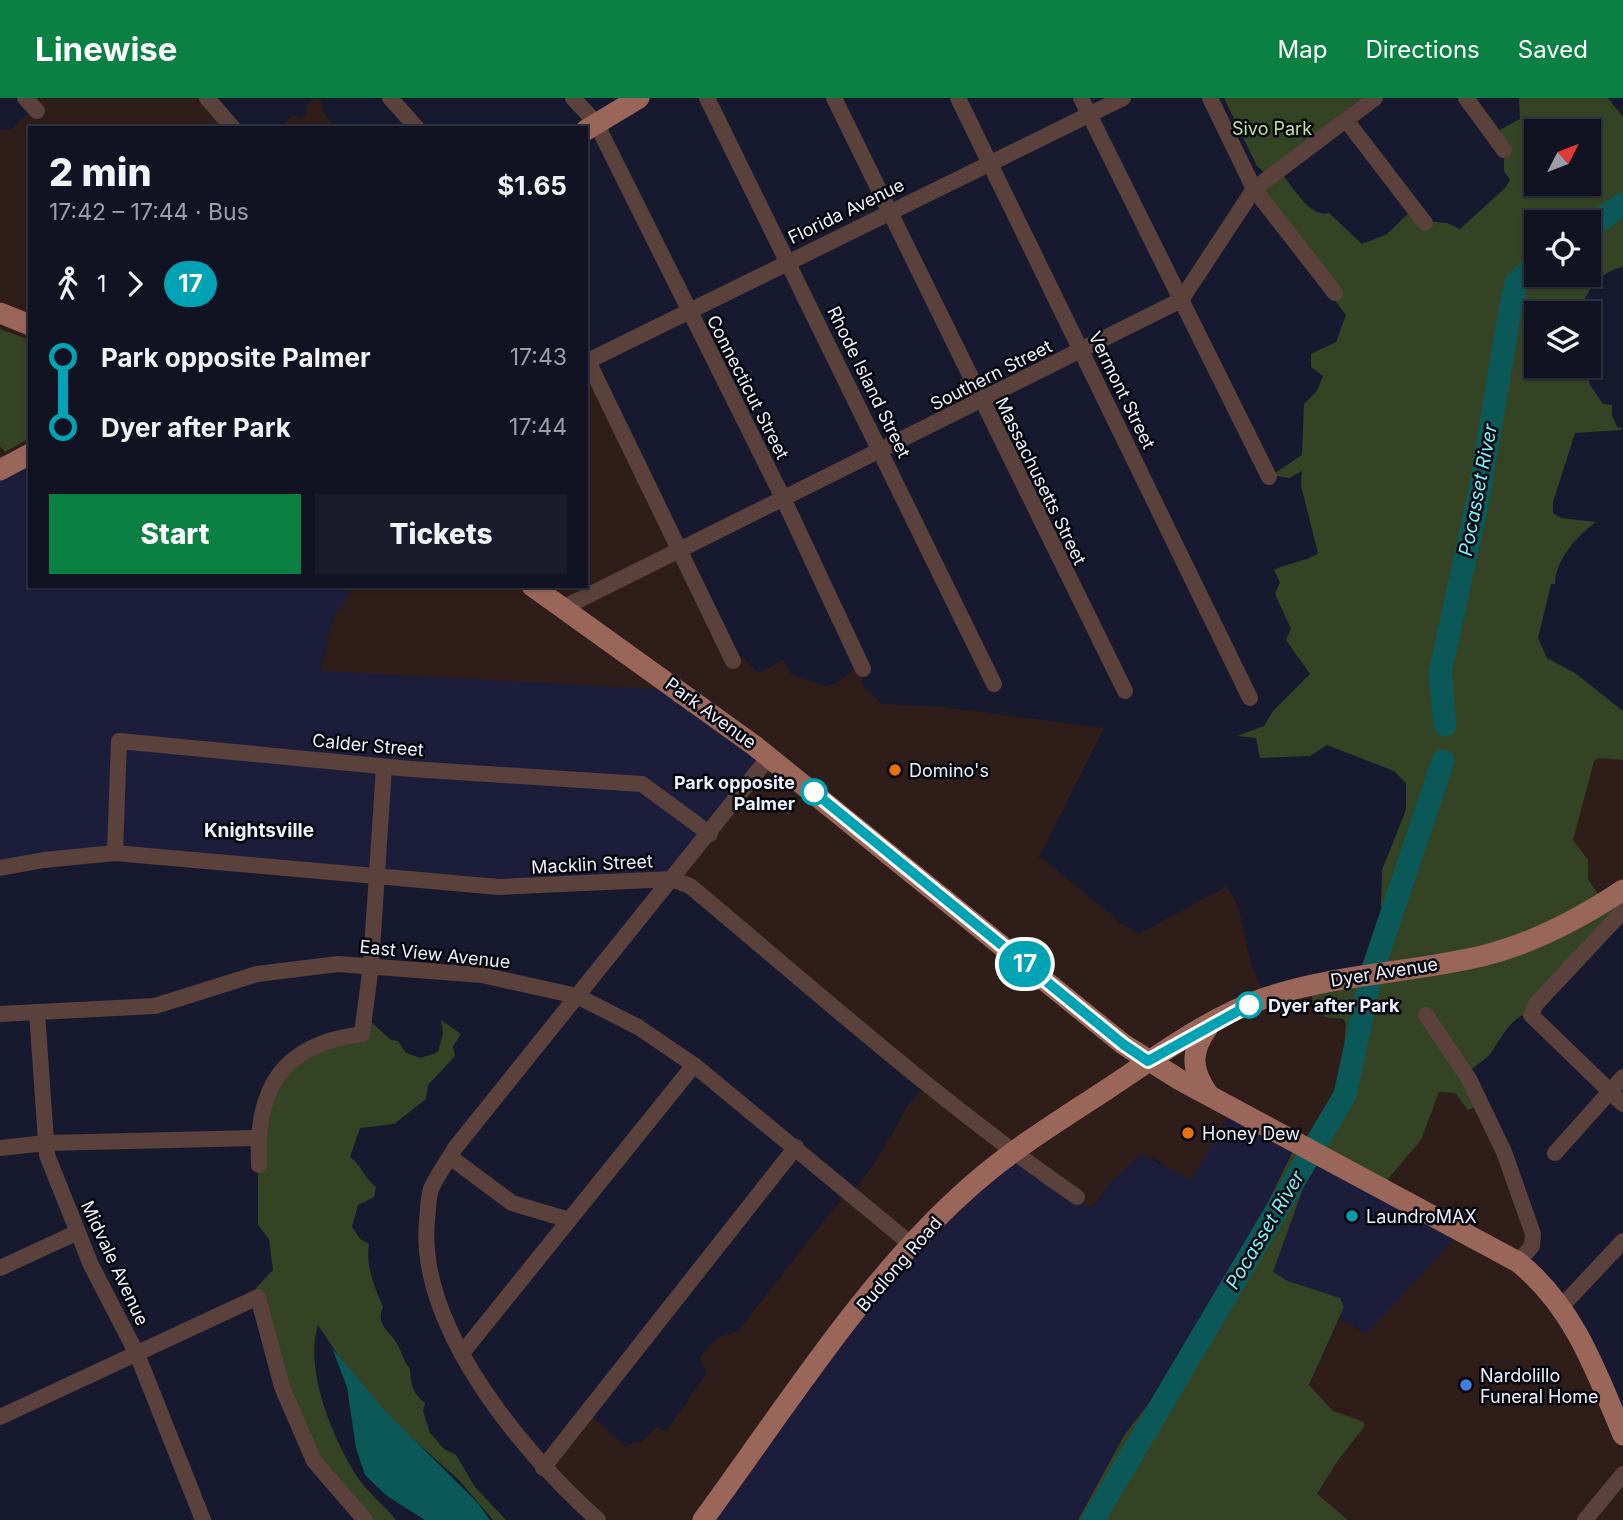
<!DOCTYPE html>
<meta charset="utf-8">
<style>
body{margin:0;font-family:Inter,sans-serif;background:#1a1c2b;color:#f1f3f6;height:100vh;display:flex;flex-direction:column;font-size:26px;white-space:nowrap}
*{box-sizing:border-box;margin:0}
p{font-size:23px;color:#9c9ea6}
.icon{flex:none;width:38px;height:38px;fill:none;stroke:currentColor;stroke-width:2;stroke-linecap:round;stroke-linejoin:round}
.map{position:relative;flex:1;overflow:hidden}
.panel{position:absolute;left:28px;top:28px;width:560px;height:462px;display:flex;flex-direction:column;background:#111323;border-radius:0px;box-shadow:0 2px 5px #0004,0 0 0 2px #303241}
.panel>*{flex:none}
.badge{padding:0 14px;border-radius:23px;font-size:24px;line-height:46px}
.needle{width:46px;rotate:48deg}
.tools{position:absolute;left:1524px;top:21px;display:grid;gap:14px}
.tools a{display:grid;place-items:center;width:77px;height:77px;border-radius:0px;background:#111323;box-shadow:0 2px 5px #0004,0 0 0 2px #303241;font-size:35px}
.map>.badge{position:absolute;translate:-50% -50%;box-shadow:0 0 0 4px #fff}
.legs{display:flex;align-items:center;gap:10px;height:77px;padding:0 21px;font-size:23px}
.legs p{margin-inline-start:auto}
.summary{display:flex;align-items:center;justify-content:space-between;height:119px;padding:0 21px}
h1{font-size:38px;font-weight:800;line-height:52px}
.button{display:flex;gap:14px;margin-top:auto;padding:14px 21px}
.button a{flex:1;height:80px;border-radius:0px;background:#0b8043;color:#fff;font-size:28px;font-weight:800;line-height:80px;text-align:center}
.button a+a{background:#1a1c2b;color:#f1f3f6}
ul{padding:0 21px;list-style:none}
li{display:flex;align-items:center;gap:24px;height:70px;font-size:26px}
li i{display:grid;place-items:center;width:10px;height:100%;margin:0 9px;background:currentColor}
li i::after{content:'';width:18px;height:18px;margin:-9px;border:5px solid;border-radius:50%;background:#111323}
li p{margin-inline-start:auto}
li:first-child i{background:linear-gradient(#0000 50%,currentColor 0)}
li:last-child i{background:linear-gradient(currentColor 50%,#0000 0)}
header{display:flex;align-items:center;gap:42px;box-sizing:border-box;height:98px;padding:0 35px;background:#0b8043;color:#fff}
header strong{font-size:33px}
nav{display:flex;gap:38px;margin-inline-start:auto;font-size:24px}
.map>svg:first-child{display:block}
.commercial{fill:#2f1d1a}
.built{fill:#1c1d3a}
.green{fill:#354325;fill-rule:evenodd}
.water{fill:#0b5859}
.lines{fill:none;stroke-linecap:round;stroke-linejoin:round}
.river{stroke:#0b5859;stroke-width:23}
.minor{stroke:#5b413b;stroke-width:16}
.major{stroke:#9b665a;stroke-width:21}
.line-1-casing{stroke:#fff;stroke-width:16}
.line-1{stroke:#00a3b4;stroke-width:10}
.food-dot{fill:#e8710a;stroke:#05050e;stroke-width:2.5}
.stop-1-dot{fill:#fff;stroke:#00a3b4;stroke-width:3.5}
.culture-dot{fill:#0f9aa8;stroke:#05050e;stroke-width:2.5}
.shop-dot{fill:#3f7fe0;stroke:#05050e;stroke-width:2.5}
.labels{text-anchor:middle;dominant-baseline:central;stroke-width:5;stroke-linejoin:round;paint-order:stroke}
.park-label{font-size:18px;fill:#bde594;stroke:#05050e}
.street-label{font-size:18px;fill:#eff1fe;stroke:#05050e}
.poi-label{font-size:18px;fill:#eff1fe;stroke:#05050e;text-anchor:start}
.stop-label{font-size:18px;font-weight:bold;fill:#eff1fe;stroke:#05050e;text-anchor:end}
.water-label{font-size:19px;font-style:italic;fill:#73f5f7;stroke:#05050e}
.neighbourhood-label{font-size:19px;font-weight:bold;fill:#eff1fe;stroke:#05050e}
</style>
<header>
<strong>Linewise</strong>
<nav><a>Map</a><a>Directions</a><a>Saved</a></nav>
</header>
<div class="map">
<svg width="1623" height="1422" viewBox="0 0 1623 1422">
<rect width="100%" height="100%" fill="#17192f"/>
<g class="commercial">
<path d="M27,0H207L234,30H30V359L0,376V32L12,31L33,11Z"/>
<path d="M314,0H319L323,8L322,13L336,30H279L294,17L301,20L308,16L305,9Z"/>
<path d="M586,274L732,557L742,559L758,575L783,562L792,577L826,588L837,585L860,565L863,588L882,606L944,609L1104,630L1038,761L1042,760L1120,824L1139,836L1227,788L1238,807L1252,869L1265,897L1307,891L1319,906L1346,926L1345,981L1351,1004L1331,1021L1316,1026L1304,1049L1231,1013L1191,1083L1175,1076L1154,1059L1113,1082L1091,1111L1012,1059L703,1422H599L544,1369L589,1315L626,1349L635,1343L640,1345L657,1329L666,1333L705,1278L706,1271L699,1260L717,1240L738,1233L848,1092H854L876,1063L909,1006L927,986L697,793L320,573L332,522L347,488H586Z"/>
<path d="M1599,660L1623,662V791L1603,803L1588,781V762L1571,740L1594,663Z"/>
<path d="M1439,994L1455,995L1478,1008L1532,1126L1520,1165L1545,1188L1623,1334V1422H1348L1317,1397L1339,1361L1364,1329L1333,1313L1309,1288L1340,1220L1363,1234L1461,1134L1383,1087L1421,1042Z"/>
</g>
<g class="built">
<path d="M30,359V488H347L349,497L332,522L320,573L677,592L763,660L678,774L505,789L119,754L0,771V376Z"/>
<path d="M1231,1013L1296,1047L1225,1192L1177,1269L1125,1336L1078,1422H703L914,1146L1012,1059L1091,1111L1113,1082L1141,1056L1191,1082Z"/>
<path d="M1317,1063L1461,1134L1367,1235L1340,1220L1344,1209L1273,1174L1305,1085Z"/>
</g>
<g class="green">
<path d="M1224,0H1361L1265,75L1257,68Z"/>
<path d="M1519,0H1608L1623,19V169C1598,174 1587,194 1578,215H1536V268H1586L1590,287L1603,306L1612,307V318L1618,330L1623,329L1620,332L1575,335L1553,404V415L1561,420L1596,424C1578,437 1555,462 1555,486H1551L1538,540L1547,560L1575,575L1623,613V662L1599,660L1594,663L1573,742L1588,762V781L1603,803L1623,791V814L1532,914C1511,917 1501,941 1490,956C1484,963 1475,968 1468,974L1478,1008L1468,1012L1455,995L1439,994L1421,1042L1383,1087L1317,1063L1305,1085L1273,1174L1288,1183L1340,1200L1344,1209L1309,1287L1333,1313L1364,1324V1329L1339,1361L1317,1396L1348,1422H1078L1125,1336L1177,1269L1225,1192L1296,1047L1304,1049L1319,1021L1331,1020L1344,1010L1339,1002L1346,926L1343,921L1325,919L1320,907L1318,918L1310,894L1389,877L1383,847L1388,826L1381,808L1382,772L1406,712V685L1394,673L1327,647L1310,658L1260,660L1256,640L1237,638L1264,628L1273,613L1310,576L1286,542L1291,531L1275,496L1280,484L1274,472C1288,465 1311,462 1318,455L1301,388L1302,373L1289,380L1272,377L1302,357L1304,306L1317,293L1323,278L1311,269V256L1336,244L1346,217L1336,204L1335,195L1256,93L1280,73C1291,86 1310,121 1329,115L1362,146L1387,136L1413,111L1425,123L1447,125L1460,131L1505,90L1510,82L1504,73V50L1494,35L1520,21ZM1536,33H1589V86H1536ZM1536,124H1589V177H1536Z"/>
<path d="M0,231L30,242V340L5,354L0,348Z"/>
<path d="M368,921L391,942L398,943L406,955L421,960L438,954L443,935L441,922L461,936L453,948L455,958L428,987L426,1001L394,1026L360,1030L350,1059C362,1068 364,1080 376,1089L374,1099L358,1107L352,1129L360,1141L369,1146C365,1167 375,1190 383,1209C377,1225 384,1229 393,1240C401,1249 402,1261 410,1271C411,1287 412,1294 425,1305L423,1313L430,1335L444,1351L456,1357L475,1389L506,1422H493L459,1382L366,1299L318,1227C304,1271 332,1339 356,1377C366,1393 384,1407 396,1422H364L312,1358L255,1197L256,1190L273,1172L269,1141L258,1127V1039L289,964L362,935Z"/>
</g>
<path class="water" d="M332,1250L385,1313L477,1404L490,1422H425L387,1398L365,1377L356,1350L347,1289Z"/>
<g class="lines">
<g class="river">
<path d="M1589,130L1623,106"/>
<path d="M1445,627L1440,575L1478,402L1511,207L1516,185L1536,165"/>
<path d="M1093,1422L1345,997L1371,877L1443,663"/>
</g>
<g class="minor">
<path d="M25,0L37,13"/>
<path d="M207,0L233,30"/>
<path d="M390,0L417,30"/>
<path d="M573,0L596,25L783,400L863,571"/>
<path d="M707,0L994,586"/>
<path d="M834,0L1125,593"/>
<path d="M958,0L1250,600"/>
<path d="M1081,0L1269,379"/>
<path d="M1210,0L1254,91L1335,195"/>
<path d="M1466,0L1504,52"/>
<path d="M1346,22L1425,125"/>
<path d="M586,259L733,563"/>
<path d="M588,263L1123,0"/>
<path d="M563,510L1181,202L1254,91L1375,0"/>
<path d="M115,755L119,643L411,671L642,686L710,736"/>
<path d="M0,770L44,762L115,755L499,789L672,781L690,788C817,894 941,1005 1077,1099"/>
<path d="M1623,813L1536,906L1531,917L1623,1006"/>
<path d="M37,914L47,1057L91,1167L137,1256L203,1422"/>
<path d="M0,916L155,908L257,876L338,866L482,877L577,898L638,929L694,967L912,1147"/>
<path d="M1426,917L1469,981L1504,1054L1533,1136L1532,1148L1518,1164"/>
<path d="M0,1050L46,1045L257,1040"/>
<path d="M1555,1055L1623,979"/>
<path d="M450,1059L512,1105L569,1122"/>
<path d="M259,1067C255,989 283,946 362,936L371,867L384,669"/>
<path d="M0,1170L78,1134"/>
<path d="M1562,1208L1623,1143"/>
<path d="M463,1254L694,967"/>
<path d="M0,1319L258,1199L282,1289L314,1363L365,1422"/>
<path d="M543,1370L796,1049"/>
<path d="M598,1422C523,1355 417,1229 427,1123C428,1113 428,1100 431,1091C437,1077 448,1063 455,1050L769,659"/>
<path d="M1585,1422L1623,1376"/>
</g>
<g class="major">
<path d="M586,32L639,0"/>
<path d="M0,215L30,227"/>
<path d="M0,372L30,356"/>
<path d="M532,488L755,648L1123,946L1180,982L1518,1164C1574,1209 1596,1273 1623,1337"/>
<path d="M1208,996C1191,971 1190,954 1208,929"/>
<path d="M703,1422C787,1308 865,1181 972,1087C1014,1050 1062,1021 1109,990C1159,957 1208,920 1265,900C1335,876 1410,875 1482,858C1531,846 1581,820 1623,792"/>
</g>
</g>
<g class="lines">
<g class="line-1-casing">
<path id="line-1" d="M814,694L1123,946L1148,963L1249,907"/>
</g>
<use href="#line-1" class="line-1"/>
</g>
<g class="food-dot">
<circle cx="895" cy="672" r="7"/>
<circle cx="1188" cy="1035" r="7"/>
</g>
<g class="stop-1-dot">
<circle cx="814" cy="694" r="12"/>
<circle cx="1249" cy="907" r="12"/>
</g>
<circle class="culture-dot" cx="1352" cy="1118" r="7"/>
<circle class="shop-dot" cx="1466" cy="1287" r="7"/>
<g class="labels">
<g class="park-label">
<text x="1272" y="30">Sivo Park</text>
</g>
<g class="street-label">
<text transform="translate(846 113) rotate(-26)">Florida Avenue</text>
<text transform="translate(991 277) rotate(-27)">Southern Street</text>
<text transform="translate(869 284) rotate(64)">Rhode Island Street</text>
<text transform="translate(748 289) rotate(63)">Connecticut Street</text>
<text transform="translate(1122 292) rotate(64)">Vermont Street</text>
<text transform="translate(1041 383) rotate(64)">Massachusetts Street</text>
<text transform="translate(711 615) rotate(36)">Park Avenue</text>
<text transform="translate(368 647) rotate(5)">Calder Street</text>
<text transform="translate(592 766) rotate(-3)">Macklin Street</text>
<text transform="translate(435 856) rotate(6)">East View Avenue</text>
<text transform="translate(1384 874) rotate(-9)">Dyer Avenue</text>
<text transform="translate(115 1165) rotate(65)">Midvale Avenue</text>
<text transform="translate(899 1166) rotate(-49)">Budlong Road</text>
</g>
<g class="poi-label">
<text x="909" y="672">Domino's</text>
<text x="1202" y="1035">Honey Dew</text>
<text x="1366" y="1118">LaundroMAX</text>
<text x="1480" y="1277">Nardolillo<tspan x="1480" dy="21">Funeral Home</tspan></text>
</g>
<g class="stop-label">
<text x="795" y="684">Park opposite<tspan x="795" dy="21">Palmer</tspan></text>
<text x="1268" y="907" text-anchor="start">Dyer after Park</text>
</g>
<g class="water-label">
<text transform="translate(1478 392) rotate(-79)">Pocasset River</text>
<text transform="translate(1265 1132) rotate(-59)">Pocasset River</text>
</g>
<g class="neighbourhood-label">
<text x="259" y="732">Knightsville</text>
</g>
</g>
</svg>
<div class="tools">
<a><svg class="needle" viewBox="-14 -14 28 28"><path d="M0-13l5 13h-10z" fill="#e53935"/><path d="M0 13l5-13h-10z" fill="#9c9ea6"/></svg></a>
<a><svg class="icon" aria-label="locate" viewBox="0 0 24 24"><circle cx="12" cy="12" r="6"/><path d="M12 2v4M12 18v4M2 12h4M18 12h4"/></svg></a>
<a><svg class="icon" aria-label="layers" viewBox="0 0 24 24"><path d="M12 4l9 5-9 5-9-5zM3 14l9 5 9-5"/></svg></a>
</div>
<b class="badge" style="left:1025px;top:866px;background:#00a3b4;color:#fff">17</b>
<section class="panel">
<div class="summary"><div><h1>2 min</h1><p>17:42 – 17:44 · Bus</p></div><b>$1.65</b></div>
<div class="legs"><svg class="icon" aria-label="walk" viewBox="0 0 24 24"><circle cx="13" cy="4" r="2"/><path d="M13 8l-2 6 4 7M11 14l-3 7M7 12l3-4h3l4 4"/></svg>1<svg class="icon" aria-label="forward" viewBox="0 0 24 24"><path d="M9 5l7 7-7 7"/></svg><b class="badge" style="background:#00a3b4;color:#fff">17</b></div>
<ul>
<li><i style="color:#00a3b4"></i><b>Park opposite Palmer</b><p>17:43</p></li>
<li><i style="color:#00a3b4"></i><b>Dyer after Park</b><p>17:44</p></li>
</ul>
<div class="button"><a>Start</a><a>Tickets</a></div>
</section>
</div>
